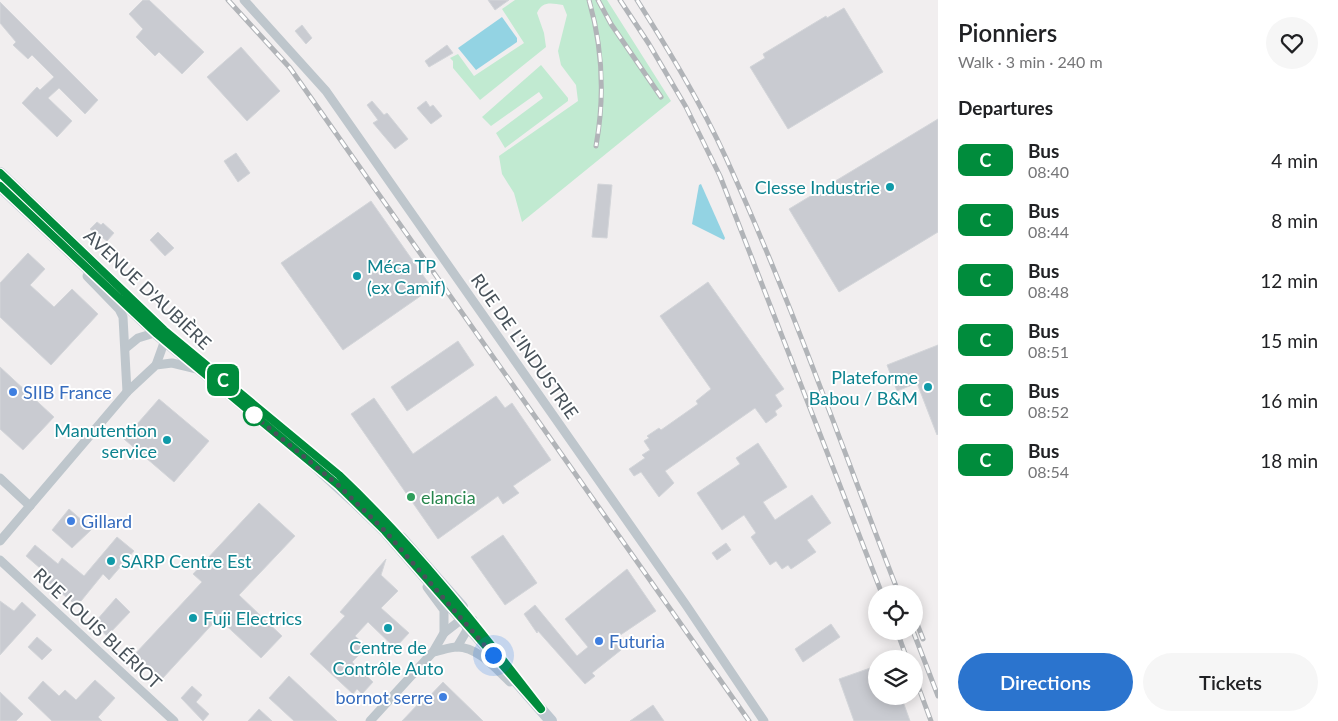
<!DOCTYPE html>
<meta charset="utf-8">
<style>
body{margin:0;font-family:Lato,sans-serif;background:#f6f6f6;color:#202124;height:100vh;display:flex;flex-direction:column;font-size:19px;white-space:nowrap}
*{box-sizing:border-box;margin:0}
p{font-size:16px;color:#757577}
.icon{flex:none;width:28px;height:28px;fill:none;stroke:currentColor;stroke-width:2;stroke-linecap:round;stroke-linejoin:round}
.map{position:relative;flex:1;overflow:hidden}
.sheet{display:flex;flex-direction:column;background:#fff;width:400px}
.sheet>*{flex:none}
.badge{padding:0 10px;border-radius:8px;font-size:18px;line-height:32px}
.controls{position:absolute;left:868px;top:585px;display:grid;gap:10px}
.controls a{display:grid;place-items:center;width:55px;height:55px;border-radius:50%;background:#fff;box-shadow:0 2px 12px #0003;font-size:25px}
.you{position:absolute;width:25px;height:25px;margin:-12px;border:4px solid #fff;border-radius:50%;background:#1a73e8;box-shadow:0 0 0 8px #1a73e833}
.map>.badge{position:absolute;translate:-50% -50%;box-shadow:0 0 0 2px #fff}
h2{padding:0 20px;font-size:19px;line-height:45px}
.round{display:grid;place-items:center;flex:none;width:52px;height:52px;border-radius:26px;background:#f6f6f6}
.head{display:flex;align-items:center;justify-content:space-between;height:85px;padding:0 20px}
h1{font-size:24px;font-weight:600;line-height:38px}
.action{display:flex;gap:10px;margin-top:auto;padding:10px 20px}
.action a{flex:1;height:58px;border-radius:30px;background:#2b74ce;color:#fff;font-size:20px;font-weight:600;line-height:58px;text-align:center}
.action a+a{background:#f6f6f6;color:#202124}
ul{padding:0;list-style:none}
li{display:flex;align-items:center;gap:15px;height:60px;padding:0 20px}
li div{flex:1}
li b{display:block;font-size:19px}
li em{font-style:normal}
li .badge{min-width:55px;font-weight:700;text-align:center}
main{display:flex;flex:1;min-height:0}
.map>svg:first-child{display:block}
.green{fill:#c1ead1}
.water{fill:#93d3e3}
.building{fill:#c9cbd1;stroke:#d3d5d9}
.lines{fill:none;stroke-linecap:round;stroke-linejoin:round}
.minor{stroke:#bec6cc;stroke-width:9}
.secondary{stroke:#bec7d0;stroke-width:12}
.rail-casing{stroke:#b1b4b8;stroke-width:5}
.rail{stroke:#fff;stroke-width:3;stroke-dasharray:9;stroke-linecap:butt}
.line-casing{stroke:#fff;stroke-width:11}
.line{stroke:#008c3c;stroke-width:8}
.walk{stroke:#48525a;stroke-width:5;stroke-dasharray:0 9}
.culture-dot{fill:#0f9aa8;stroke:#fff;stroke-width:2}
.shop-dot{fill:#3f7fe0;stroke:#fff;stroke-width:2}
.stop-dot{fill:#fff;stroke:#008c3c;stroke-width:2.5}
.leisure-dot{fill:#2e9e5b;stroke:#fff;stroke-width:2}
.labels{text-anchor:middle;dominant-baseline:central;stroke-width:4;stroke-linejoin:round;paint-order:stroke}
.culture-label{font-size:18px;fill:#0d838f;stroke:#fff;text-anchor:end}
.street-label{font-size:18px;fill:#48525a;stroke:#fff}
.shop-label{font-size:18px;fill:#366cbe;stroke:#fff;text-anchor:start}
.leisure-label{font-size:18px;fill:#27864d;stroke:#fff;text-anchor:start}
</style>
<main>
<div class="map">
<svg width="938" height="721" viewBox="0 0 938 721">
<rect width="100%" height="100%" fill="#f1eeef"/>
<g class="green">
<path d="M515,0H607L671,101L522,222L514,193L502,174L499,156L578,101L576,85L561,65L558,51L567,15L563,5C551,3 542,1 537,13L544,33L546,47L480,100L453,68V61L450,58L458,54L474,76L524,43L502,9Z"/>
<path d="M541,65L568,98V101L505,148L496,133L543,98L539,92L491,126L482,117Z"/>
</g>
<g class="water">
<path d="M502,17L517,38V42L476,70L458,48Z"/>
<path d="M701,184L725,238L724,240L692,224L699,185Z"/>
</g>
<g class="building">
<path d="M143,0H149L204,52L182,74L159,52L155,56L136,37L143,29L129,14Z"/>
<path d="M488,0H509L495,10Z"/>
<path d="M0,2L98,100L85,114L59,88L48,98L72,121L57,137L22,103L37,87L40,90L54,77L32,55L28,59L13,45L16,42L0,23Z"/>
<path d="M844,8L883,72L788,129L750,67L765,58L763,54L826,16L827,18Z"/>
<path d="M302,25L312,38L306,44L295,31Z"/>
<path d="M447,45L453,53L429,67L425,61Z"/>
<path d="M241,47L280,91L247,121L207,77Z"/>
<path d="M372,101L384,115L387,113L408,139L395,149L373,123L378,120L367,105Z"/>
<path d="M426,101L430,107L433,105L442,116L431,124L417,108Z"/>
<path d="M938,119V232L839,292L789,209Z"/>
<path d="M236,153L250,173L238,182L224,161Z"/>
<path d="M598,184L612,185L607,238L592,237Z"/>
<path d="M371,201L432,288L343,350L281,263Z"/>
<path d="M97,222L101,225L103,223L114,233L107,241L90,229Z"/>
<path d="M158,232L174,248L165,256L150,240Z"/>
<path d="M28,253L45,269L30,285L54,307L72,289L98,314L51,365L0,317V283Z"/>
<path d="M708,282L784,389L775,395L782,406L775,411L777,415L766,423L755,408L665,471L674,483L659,497L641,472L634,476L629,469L645,458L642,455L650,450L644,441L649,438L647,436L659,428L661,430L698,404L696,401L711,389L660,316Z"/>
<path d="M458,341L474,365L407,411L391,387Z"/>
<path d="M938,345V434L937,435L917,383L897,391L887,365Z"/>
<path d="M0,367L54,417L23,450L0,429Z"/>
<path d="M496,396L505,408L512,403L551,460L513,486L519,493L503,504L498,496L438,539L351,414L374,398L413,454Z"/>
<path d="M159,399L209,441L174,482L124,439Z"/>
<path d="M758,443L787,487L763,502L775,520L812,495L831,523L807,540L816,552L791,569L788,565L782,569L776,561L770,565L751,537L756,533L744,515L722,530L697,493L740,464L736,458Z"/>
<path d="M259,503L295,536L239,595L282,636L261,658L218,618L162,679L135,654L202,582L193,574Z"/>
<path d="M69,509L92,529L72,548L52,530Z"/>
<path d="M503,535L537,583L505,605L471,557Z"/>
<path d="M117,537L134,551L109,580L103,574L77,606L48,582L51,579L48,575L26,556L35,545L58,564L62,558L84,576Z"/>
<path d="M726,543L731,550L717,560L712,553Z"/>
<path d="M386,559L381,575L398,591L381,608L409,633L395,648L368,622L355,636L367,647L352,662L373,682L362,694L357,689L353,694L310,654L345,616L340,612Z"/>
<path d="M627,569L656,611L613,640L621,650L592,673L595,676L585,684L538,631L537,633L524,614L535,605L577,656L588,647L565,619Z"/>
<path d="M116,598L130,612L107,636L90,621H96Z"/>
<path d="M0,601L14,611L22,602L36,615L0,655Z"/>
<path d="M831,624L840,637L803,662L795,649Z"/>
<path d="M37,637L52,650L42,660L28,647Z"/>
<path d="M876,666V696H901L910,721H854L839,679Z"/>
<path d="M289,676L337,721H294L269,698Z"/>
<path d="M95,680L115,698L98,717L102,721H52L28,698L43,681L59,696L65,690L76,700Z"/>
<path d="M443,682L483,721H402L421,701L423,703Z"/>
<path d="M192,686L202,695L196,702L209,714L203,721L181,698Z"/>
<path d="M0,692L23,714L16,721H0Z"/>
<path d="M653,705L664,721H630Z"/>
<path d="M259,709L272,721H248Z"/>
</g>
<g class="lines">
<g class="minor">
<path d="M244,0L326,91L686,605L764,721"/>
<path d="M87,276L119,309L123,317L127,392"/>
<path d="M127,347L138,338L164,330L165,340L156,365"/>
<path d="M0,478L30,506"/>
<path d="M0,541L127,392L156,365L172,363L197,369"/>
<path d="M0,560L174,721"/>
<path d="M444,633L462,619L473,620L457,647"/>
<path d="M433,652C440,651 449,647 457,647C478,647 496,669 510,682"/>
<path d="M370,721L433,652L444,633V610L427,587"/>
</g>
<g class="secondary">
<path d="M0,173L119,288"/>
<path d="M0,186L157,334L306,457L354,501L385,531L551,721"/>
<path d="M401,538L462,607"/>
</g>
<g class="rail-casing">
<g id="rail">
<path d="M228,0L290,68L749,721"/>
<path d="M589,0C603,49 605,96 596,146"/>
<path d="M598,0L611,24L661,97"/>
<path d="M620,0L649,44L686,107L720,176L882,594"/>
<path d="M637,0C669,51 701,103 726,158C791,300 842,448 899,594"/>
<path d="M914,616L923,639"/>
<path d="M897,631L907,659"/>
<path d="M913,631L938,696"/>
<path d="M914,675L931,721"/>
</g>
</g>
<use href="#rail" class="rail"/>
</g>
<g class="lines">
<g class="line-casing">
<path id="line" d="M0,173L164,330L339,475C415,547 478,627 541,709L385,531L338,485L157,334L0,186"/>
</g>
<use href="#line" class="line"/>
<path class="walk" d="M254,415L251,413L338,485L385,531L493,655"/>
</g>
<g class="culture-dot">
<circle cx="890" cy="187" r="5"/>
<circle cx="357" cy="276" r="5"/>
<circle cx="928" cy="387" r="5"/>
<circle cx="167" cy="440" r="5"/>
<circle cx="111" cy="561" r="5"/>
<circle cx="193" cy="618" r="5"/>
<circle cx="388" cy="628" r="5"/>
</g>
<g class="shop-dot">
<circle cx="13" cy="392" r="5"/>
<circle cx="71" cy="521" r="5"/>
<circle cx="599" cy="641" r="5"/>
<circle cx="443" cy="697" r="5"/>
</g>
<circle class="stop-dot" cx="254" cy="415" r="10"/>
<circle class="leisure-dot" cx="411" cy="497" r="5"/>
<g class="labels">
<g class="culture-label">
<text x="880" y="187">Clesse Industrie</text>
<text x="367" y="266" text-anchor="start">Méca TP<tspan x="367" dy="21">(ex Camif)</tspan></text>
<text x="918" y="377">Plateforme<tspan x="918" dy="21">Babou / B&amp;M</tspan></text>
<text x="157" y="430">Manutention<tspan x="157" dy="21">service</tspan></text>
<text x="121" y="561" text-anchor="start">SARP Centre Est</text>
<text x="203" y="618" text-anchor="start">Fuji Electrics</text>
<text x="388" y="647" text-anchor="middle">Centre de<tspan x="388" dy="21">Contrôle Auto</tspan></text>
</g>
<g class="street-label">
<text transform="translate(148 289) rotate(43)">AVENUE D'AUBIÈRE</text>
<text transform="translate(525 346) rotate(55)">RUE DE L'INDUSTRIE</text>
<text transform="translate(98 628) rotate(43)">RUE LOUIS BLÉRIOT</text>
</g>
<g class="shop-label">
<text x="23" y="392">SIIB France</text>
<text x="81" y="521">Gillard</text>
<text x="609" y="641">Futuria</text>
<text x="433" y="697" text-anchor="end">bornot serre</text>
</g>
<g class="leisure-label">
<text x="421" y="497">elancia</text>
</g>
</g>
</svg>
<div class="controls">
<a><svg class="icon" aria-label="locate" viewBox="0 0 24 24"><circle cx="12" cy="12" r="6"/><path d="M12 2v4M12 18v4M2 12h4M18 12h4"/></svg></a>
<a><svg class="icon" aria-label="layers" viewBox="0 0 24 24"><path d="M12 4l9 5-9 5-9-5zM3 14l9 5 9-5"/></svg></a>
</div>
<div class="you" style="left:493px;top:655px"></div>
<b class="badge" style="left:223px;top:380px;background:#008c3c;color:#fff">C</b>
</div>
<section class="sheet">
<div class="head"><div><h1>Pionniers</h1><p>Walk · 3 min · 240 m</p></div><a class="round"><svg class="icon" aria-label="heart" viewBox="0 0 24 24"><path d="M12 20l-8-8c-3-5 5-10 8-4 3-6 11-1 8 4z"/></svg></a></div>
<h2>Departures</h2>
<ul>
<li><span class="badge" style="background:#008c3c;color:#fff">C</span><div><b>Bus</b><p>08:40</p></div><em>4 min</em></li>
<li><span class="badge" style="background:#008c3c;color:#fff">C</span><div><b>Bus</b><p>08:44</p></div><em>8 min</em></li>
<li><span class="badge" style="background:#008c3c;color:#fff">C</span><div><b>Bus</b><p>08:48</p></div><em>12 min</em></li>
<li><span class="badge" style="background:#008c3c;color:#fff">C</span><div><b>Bus</b><p>08:51</p></div><em>15 min</em></li>
<li><span class="badge" style="background:#008c3c;color:#fff">C</span><div><b>Bus</b><p>08:52</p></div><em>16 min</em></li>
<li><span class="badge" style="background:#008c3c;color:#fff">C</span><div><b>Bus</b><p>08:54</p></div><em>18 min</em></li>
</ul>
<div class="action"><a>Directions</a><a>Tickets</a></div>
</section>
</main>
